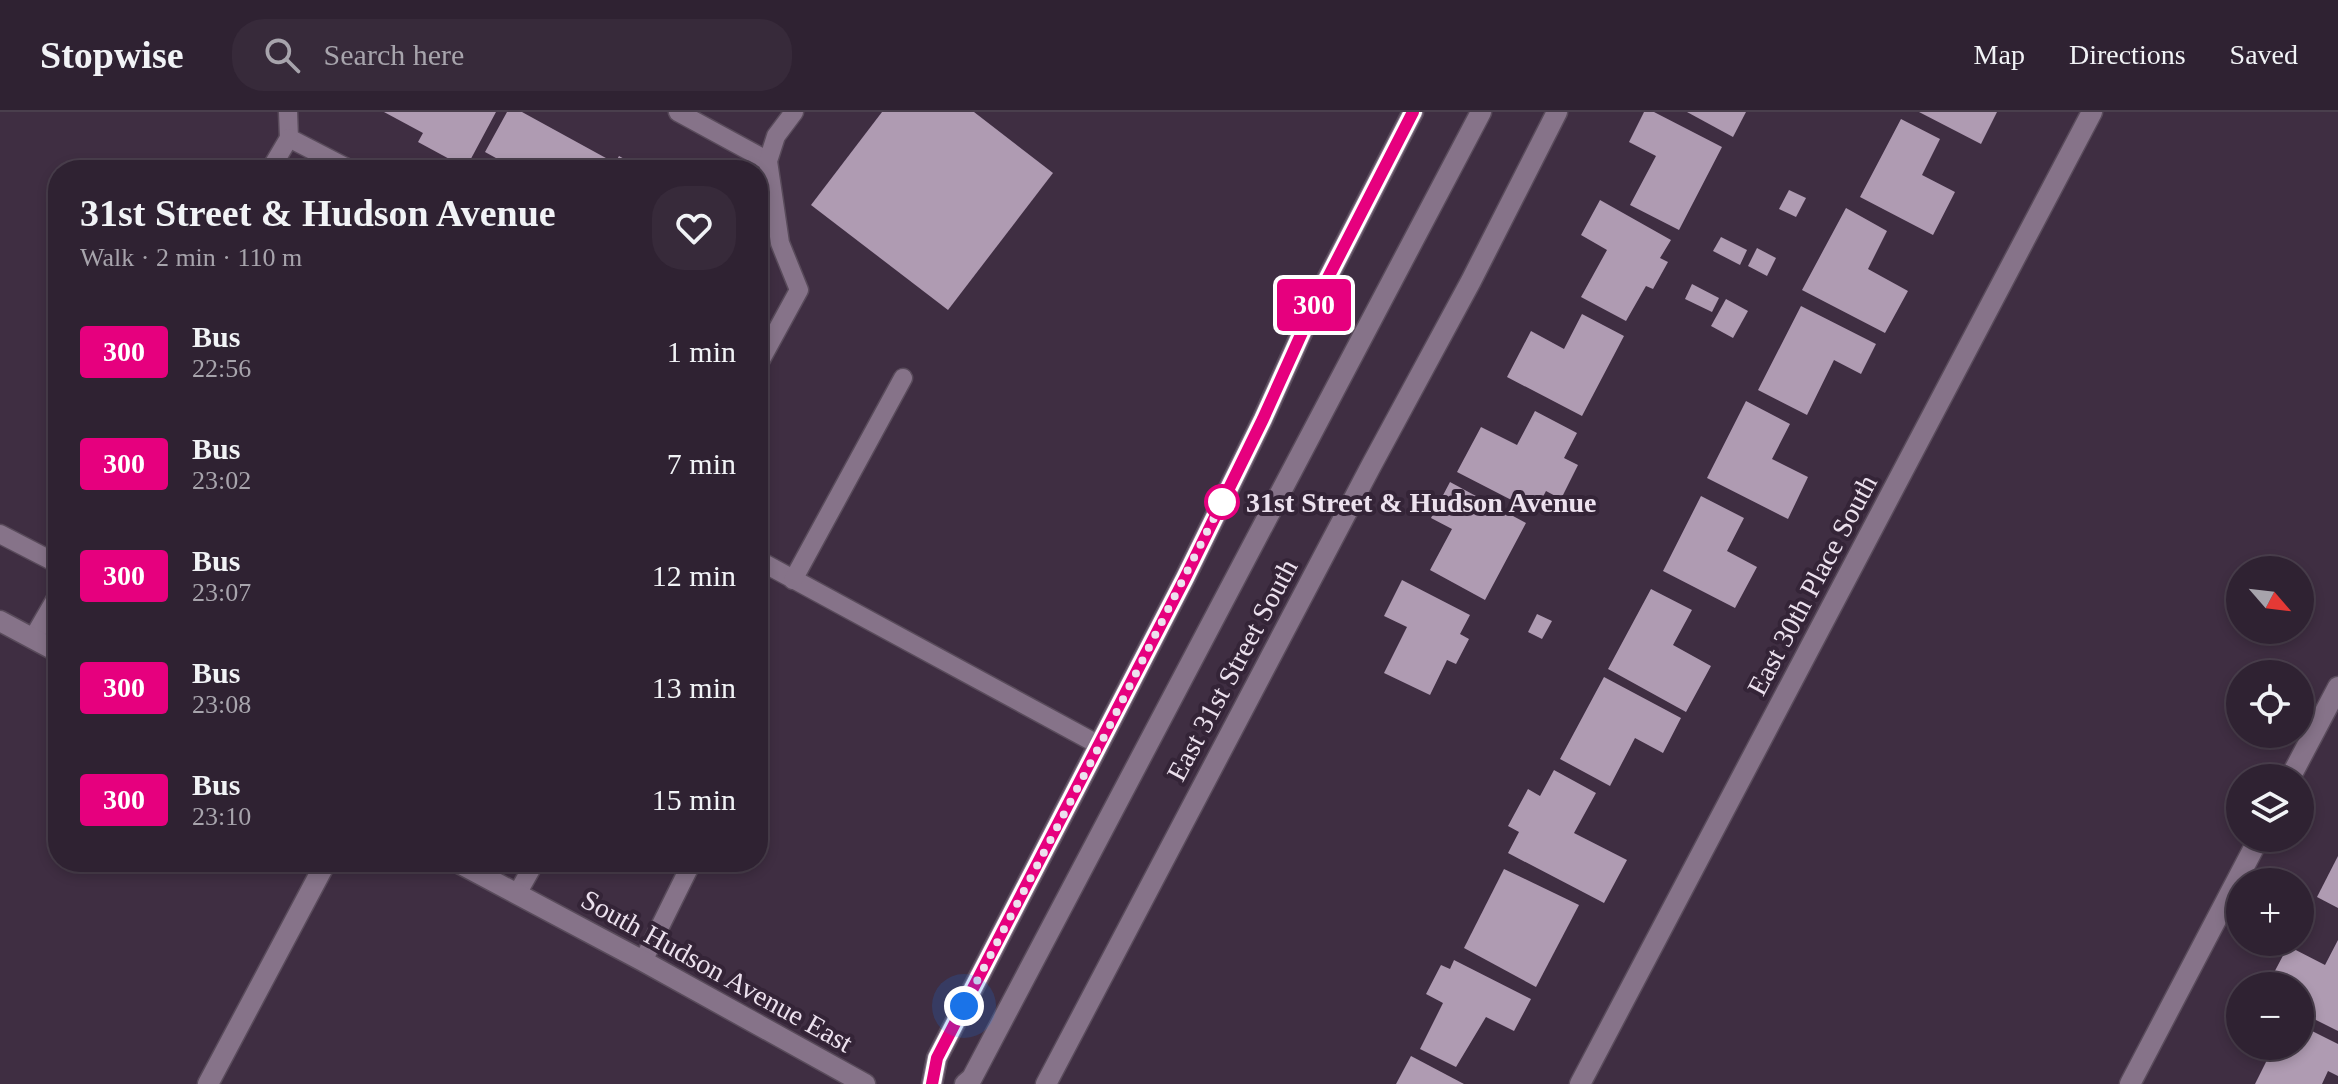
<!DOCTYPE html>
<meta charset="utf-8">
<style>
body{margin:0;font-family:Georgia,serif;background:#372a3a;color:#f1f3f6;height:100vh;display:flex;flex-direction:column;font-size:30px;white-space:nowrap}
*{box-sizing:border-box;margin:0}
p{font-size:26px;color:#a7a4ac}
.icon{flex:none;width:44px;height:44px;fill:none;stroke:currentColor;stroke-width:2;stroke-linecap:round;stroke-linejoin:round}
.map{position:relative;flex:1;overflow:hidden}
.drawer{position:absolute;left:48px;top:48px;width:720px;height:712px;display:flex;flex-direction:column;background:#2f2232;border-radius:32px;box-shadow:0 4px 12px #0003,0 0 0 2px #4a3f4d}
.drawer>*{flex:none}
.badge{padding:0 16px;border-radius:6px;font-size:28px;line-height:52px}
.needle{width:52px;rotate:118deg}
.controls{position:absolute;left:2226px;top:444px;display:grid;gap:16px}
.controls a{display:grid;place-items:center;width:88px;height:88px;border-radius:50%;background:#2f2232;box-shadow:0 4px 12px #0003,0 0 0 2px #4a3f4d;font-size:40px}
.you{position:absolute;width:40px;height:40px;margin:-20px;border:6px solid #fff;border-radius:50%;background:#1a73e8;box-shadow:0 0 0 12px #1a73e833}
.map>.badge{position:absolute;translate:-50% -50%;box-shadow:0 0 0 4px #fff}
.round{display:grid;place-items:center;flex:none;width:84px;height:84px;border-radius:32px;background:#372a3a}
.head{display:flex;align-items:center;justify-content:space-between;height:136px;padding:0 32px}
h1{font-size:38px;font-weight:700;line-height:60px}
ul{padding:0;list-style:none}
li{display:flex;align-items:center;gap:24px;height:112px;padding:0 32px}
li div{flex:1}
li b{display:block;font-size:30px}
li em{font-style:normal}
li .badge{min-width:88px;font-weight:700;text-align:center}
header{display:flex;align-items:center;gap:48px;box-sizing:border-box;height:112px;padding:0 40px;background:#2f2232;border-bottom:2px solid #4a3f4d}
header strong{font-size:38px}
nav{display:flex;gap:44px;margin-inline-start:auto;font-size:28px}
.search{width:560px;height:72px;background:#372a3a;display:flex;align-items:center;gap:20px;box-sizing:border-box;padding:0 28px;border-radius:32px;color:#a7a4ac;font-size:30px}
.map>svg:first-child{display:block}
.building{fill:#af9bb2}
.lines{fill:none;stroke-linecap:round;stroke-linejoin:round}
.lane-casing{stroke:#594b5b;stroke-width:21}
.street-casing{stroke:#594b5b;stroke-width:23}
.secondary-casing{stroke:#594b5b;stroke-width:23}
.lane{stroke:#867389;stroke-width:18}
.street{stroke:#867389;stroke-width:20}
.secondary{stroke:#867389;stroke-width:20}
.line-casing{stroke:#fff;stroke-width:18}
.line{stroke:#e6007e;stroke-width:12}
.walk{stroke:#ece1ee;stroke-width:8;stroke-dasharray:0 14.4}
.stop-dot{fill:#fff;stroke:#e6007e;stroke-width:4}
.labels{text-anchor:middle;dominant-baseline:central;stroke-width:8;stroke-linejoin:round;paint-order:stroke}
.stop-label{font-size:28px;font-weight:bold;fill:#ece1ee;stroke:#342437;text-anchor:start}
.street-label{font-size:28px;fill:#ece1ee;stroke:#342437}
</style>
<header>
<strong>Stopwise</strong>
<div class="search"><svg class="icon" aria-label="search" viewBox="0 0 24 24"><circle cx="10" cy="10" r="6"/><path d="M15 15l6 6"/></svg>Search here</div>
<nav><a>Map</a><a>Directions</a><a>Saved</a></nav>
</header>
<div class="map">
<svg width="2338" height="972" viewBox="0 0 2338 972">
<rect width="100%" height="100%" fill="#3f2e42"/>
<g class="building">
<path d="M384,0H496L466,56L418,30L423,21Z"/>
<path d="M507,0H522L615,51L619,44L644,58H518L485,40Z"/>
<path d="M882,0H974L1053,61L948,198L811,93Z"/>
<path d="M1644,0H1654L1722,35L1679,118L1630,93L1656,44L1629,30Z"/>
<path d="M1687,0H1746L1733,25Z"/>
<path d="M1919,0H1997L1981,32Z"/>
<path d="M1901,7L1940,27L1922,63L1955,80L1933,123L1860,85Z"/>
<path d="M1789,78L1806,86L1796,105L1779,97Z"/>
<path d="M1600,88L1671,128L1660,146L1668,150L1653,177L1646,174L1626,209L1581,185L1607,138L1581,123Z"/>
<path d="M1846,96L1887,119L1868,157L1908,179L1885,221L1802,178Z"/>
<path d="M1721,125L1747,138L1740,153L1713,139Z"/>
<path d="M1757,136L1776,146L1767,164L1748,154Z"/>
<path d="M1692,172L1719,186L1712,200L1685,187Z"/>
<path d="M1726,187L1748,199L1733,226L1711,214Z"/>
<path d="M1801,194L1876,232L1861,262L1834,248L1807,303L1758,278Z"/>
<path d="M1582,202L1624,224L1582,304L1507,265L1531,219L1564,237Z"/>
<path d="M1746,289L1790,312L1772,347L1808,365L1788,407L1707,366Z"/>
<path d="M1535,299L1577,321L1564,346L1578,353L1561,387L1546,379L1535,400L1457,360L1481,315L1517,333Z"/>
<path d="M1450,370L1526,411L1485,488L1430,458L1452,417L1431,406Z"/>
<path d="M1701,384L1744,406L1727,439L1757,455L1735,496L1663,459Z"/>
<path d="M1402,468L1470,503L1460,522L1469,527L1456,552L1447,548L1430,583L1384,561L1407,515L1384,504Z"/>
<path d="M1651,477L1692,498L1673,533L1711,554L1686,600L1608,557Z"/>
<path d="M1537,502L1552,509L1542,527L1528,520Z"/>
<path d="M1604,565L1681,606L1663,641L1635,626L1610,674L1560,647Z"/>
<path d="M1554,658L1596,681L1574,721L1627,748L1604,791L1508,741L1519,720L1508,714L1528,677L1540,684Z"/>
<path d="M2338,744V796L2317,785Z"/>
<path d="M1504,757L1579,793L1536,875L1464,836Z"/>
<path d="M2338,828V919L2300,900V874H2267L2288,834L2325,853Z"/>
<path d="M1454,848L1531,887L1514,919L1486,905L1456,955L1420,937L1443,891L1426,882L1441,853L1450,857Z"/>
<path d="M2300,913L2338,932V964L2328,959L2322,972H2255L2271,940L2260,934H2300Z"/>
<path d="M1411,944L1464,972H1396Z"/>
</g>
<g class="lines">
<g class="lane-casing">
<g id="lane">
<path d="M288,0L289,26L351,58"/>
<path d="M678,0L768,49"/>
<path d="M270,58L289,26"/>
<path d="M758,253L799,178L780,131L768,49L776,24L794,0"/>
<path d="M0,422L58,452"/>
<path d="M758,448L1099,633"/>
<path d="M793,468L903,266"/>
<path d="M33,526L58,483"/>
<path d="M517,782L535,750"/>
<path d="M643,849L692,750"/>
</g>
</g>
<g class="street-casing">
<g id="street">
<path d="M0,509L58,540"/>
<path d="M2290,666L2338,575"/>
<path d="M457,750L643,849L865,972"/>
<path d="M208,972L326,750"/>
<path d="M1046,972L1371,354L1471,169L1557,0"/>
<path d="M1580,972L2092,0"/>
<path d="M2130,972L2259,726"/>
</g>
</g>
<g class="secondary-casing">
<g id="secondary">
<path d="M932,972L937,946L1185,466L1263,307L1318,185L1413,0"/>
<path d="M965,972L972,966L1481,0"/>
</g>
</g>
<use href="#lane" class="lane"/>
<use href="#street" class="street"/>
<use href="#secondary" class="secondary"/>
</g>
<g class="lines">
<g class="line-casing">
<path id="line" d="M932,972L937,946L1185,466L1263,307L1318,185L1413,0"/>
</g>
<use href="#line" class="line"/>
<path class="walk" d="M964,894L1103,627L1222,390"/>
</g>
<circle class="stop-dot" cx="1222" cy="390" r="16"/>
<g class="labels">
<g class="stop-label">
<text x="1246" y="390">31st Street &amp; Hudson Avenue</text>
</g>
<g class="street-label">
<text transform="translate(1812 473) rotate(-62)">East 30th Place South</text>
<text transform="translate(1232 558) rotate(-62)">East 31st Street South</text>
<text transform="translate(717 859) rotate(29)">South Hudson Avenue East</text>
</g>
</g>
</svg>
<div class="controls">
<a><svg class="needle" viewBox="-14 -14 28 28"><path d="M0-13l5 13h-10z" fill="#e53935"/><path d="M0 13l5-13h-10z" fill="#a7a4ac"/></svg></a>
<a><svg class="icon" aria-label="locate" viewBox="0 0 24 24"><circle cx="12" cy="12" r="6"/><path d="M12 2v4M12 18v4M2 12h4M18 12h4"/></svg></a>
<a><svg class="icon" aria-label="layers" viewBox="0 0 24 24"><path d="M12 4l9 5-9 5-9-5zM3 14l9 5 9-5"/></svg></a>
<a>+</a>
<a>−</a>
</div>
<div class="you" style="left:964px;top:894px"></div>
<b class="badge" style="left:1314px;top:193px;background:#e6007e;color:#fff">300</b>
<section class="drawer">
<div class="head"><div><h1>31st Street &amp; Hudson Avenue</h1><p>Walk · 2 min · 110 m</p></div><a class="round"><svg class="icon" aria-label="heart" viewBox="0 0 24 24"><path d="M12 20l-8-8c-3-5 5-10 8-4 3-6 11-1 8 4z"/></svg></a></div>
<ul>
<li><span class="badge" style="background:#e6007e;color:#fff">300</span><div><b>Bus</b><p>22:56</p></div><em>1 min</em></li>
<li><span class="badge" style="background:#e6007e;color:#fff">300</span><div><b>Bus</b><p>23:02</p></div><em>7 min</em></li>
<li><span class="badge" style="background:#e6007e;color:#fff">300</span><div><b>Bus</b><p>23:07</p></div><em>12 min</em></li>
<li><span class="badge" style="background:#e6007e;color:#fff">300</span><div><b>Bus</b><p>23:08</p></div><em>13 min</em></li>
<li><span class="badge" style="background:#e6007e;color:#fff">300</span><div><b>Bus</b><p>23:10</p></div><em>15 min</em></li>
</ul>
</section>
</div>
